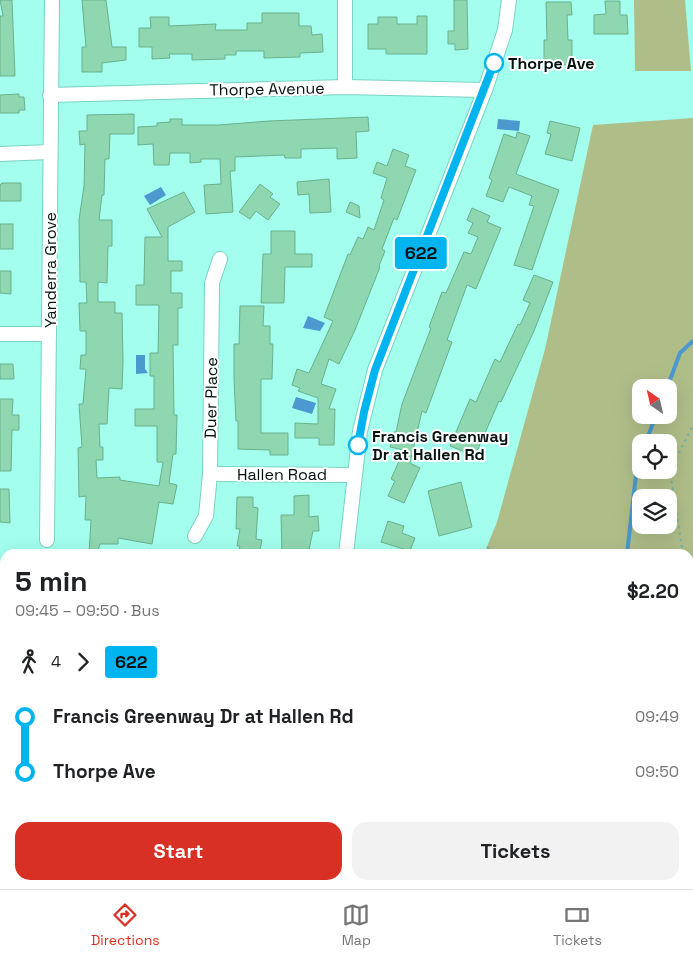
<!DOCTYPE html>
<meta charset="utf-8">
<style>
body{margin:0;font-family:"Space Grotesk",sans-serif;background:#f2f2f2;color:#202124;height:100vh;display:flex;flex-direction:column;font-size:19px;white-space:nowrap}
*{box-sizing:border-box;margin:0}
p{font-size:16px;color:#757577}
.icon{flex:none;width:28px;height:28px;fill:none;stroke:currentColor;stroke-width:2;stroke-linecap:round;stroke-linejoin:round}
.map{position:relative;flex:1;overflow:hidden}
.drawer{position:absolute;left:0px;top:549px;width:694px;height:341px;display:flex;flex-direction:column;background:#fff;border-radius:15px 15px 0 0;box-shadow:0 5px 20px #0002}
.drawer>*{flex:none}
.badge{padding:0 10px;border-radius:4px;font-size:18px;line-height:32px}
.needle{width:32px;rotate:326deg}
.controls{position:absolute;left:632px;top:379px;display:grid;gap:10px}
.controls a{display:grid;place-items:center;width:45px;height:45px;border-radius:10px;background:#fff;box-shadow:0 5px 20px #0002;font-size:25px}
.map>.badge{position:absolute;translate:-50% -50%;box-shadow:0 0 0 2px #fff}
.legs{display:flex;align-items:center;gap:8px;height:55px;padding:0 15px;font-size:16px}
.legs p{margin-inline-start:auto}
.headline{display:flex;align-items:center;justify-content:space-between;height:85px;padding:0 15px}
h1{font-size:28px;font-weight:700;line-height:38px}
.action{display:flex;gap:10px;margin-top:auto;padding:10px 15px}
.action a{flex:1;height:58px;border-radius:15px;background:#d93025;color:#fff;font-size:20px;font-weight:700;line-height:58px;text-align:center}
.action a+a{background:#f2f2f2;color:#202124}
ul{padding:0 15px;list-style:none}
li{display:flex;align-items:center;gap:18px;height:55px;font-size:19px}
li i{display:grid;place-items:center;width:8px;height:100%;margin:0 6px;background:currentColor}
li i::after{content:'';width:12px;height:12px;margin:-6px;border:4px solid;border-radius:50%;background:#fff}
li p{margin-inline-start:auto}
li:first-child i{background:linear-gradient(#0000 50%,currentColor 0)}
li:last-child i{background:linear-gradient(currentColor 50%,#0000 0)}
.tabs{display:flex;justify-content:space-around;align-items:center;height:70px;border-top:1px solid #e0e0e0;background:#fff;font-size:14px;color:#757577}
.tabs a{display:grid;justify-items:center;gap:2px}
.tabs .on{color:#d93025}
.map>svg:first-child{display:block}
.green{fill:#afbe89;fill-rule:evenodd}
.water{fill:#4b99cf}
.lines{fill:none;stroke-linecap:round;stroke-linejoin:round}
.stream{stroke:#4b99cf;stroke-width:4}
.building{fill:#8ed7b1;stroke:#69b18d}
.minor-casing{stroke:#79d3c3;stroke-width:16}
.secondary-casing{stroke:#79d3c3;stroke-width:21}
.path{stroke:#70b4a7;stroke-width:2;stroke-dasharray:2.5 4;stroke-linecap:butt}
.minor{stroke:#fff;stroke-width:14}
.secondary{stroke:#fce3ea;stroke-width:19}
.line-1-casing{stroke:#fff;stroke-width:11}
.line-1{stroke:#00b5ef;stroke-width:8}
.stop-1-dot{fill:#fff;stroke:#00b5ef;stroke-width:2.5}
.labels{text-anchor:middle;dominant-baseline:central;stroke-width:4;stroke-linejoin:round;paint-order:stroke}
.stop-label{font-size:16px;font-weight:bold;fill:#01110e;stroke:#fff;text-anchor:start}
.street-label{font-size:16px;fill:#01110e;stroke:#fff}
</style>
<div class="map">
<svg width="693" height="889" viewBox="0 0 693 889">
<rect width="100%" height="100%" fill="#a3feed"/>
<g class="green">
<path d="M634,0H685L691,71H635Z"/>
<path d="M693,118V820H689V554H484L497,522L545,349L593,125ZM641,388H669V415H641ZM669,442V470H641V442ZM641,498H669V525H641Z"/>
<path d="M327,885H551L547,889H325Z"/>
</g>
<g class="water">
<path d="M498,119L520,121L519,131L497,129Z"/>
<path d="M161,187L166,195L150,205L144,196Z"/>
<path d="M308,316L325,323L320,331L303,328Z"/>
<path d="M136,355H145V369L148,373L136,374Z"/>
<path d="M296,397L316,403L312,414L292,408Z"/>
</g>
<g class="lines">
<g class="stream">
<path d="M667,388L680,353L693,341"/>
<path d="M646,442L656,415"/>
<path d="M627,554L637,466L641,454"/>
<path d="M468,889L471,885"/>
</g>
</g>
<g class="building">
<path d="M0,0H12L15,76H0V16H3Z"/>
<path d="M82,0H106L112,47H126V60L102,63V72H82V47H86Z"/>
<path d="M454,0H467L468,49L455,50V44H448V31H454Z"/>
<path d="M605,1H620V15H627L628,34H594V15L606,14Z"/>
<path d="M546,2H571L572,15H567L568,40H572V65H544V40H547Z"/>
<path d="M262,13H299V26H311L312,35L322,34L323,52L300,53V57L264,58V51H236V55H225V59L192,60V54H169L170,58L152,59V47H139V28H151L150,17H169V26L216,24L215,30H247V23H262Z"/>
<path d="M417,16H427V54H386V49H368V24H378V17H397V24H417Z"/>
<path d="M19,94V97H24L25,110H19V113H0V95Z"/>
<path d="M134,114V134H110L109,159H105L104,195H102L99,220H112V246H108L107,283L98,282V302H115V313H122L123,362L122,389L109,388L107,424H99L100,447H103V460H96L97,478L120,477V480L159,486L163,462H157V426H135V409H154V376H150V353H158L159,305H136V285H144L145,237H162L147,209L184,192L195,212L168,227V261H182V271H171V293H182V308H178V345H173L174,415H177L176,454H173L169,483L177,485L173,504L159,502L152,544L118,538V544H100L97,554H89L91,520H85L86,496L79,497L78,448L82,447L79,404H83L86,369H80L81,355H86V331H80L79,303H87L86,282H80L79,220L84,186L85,144L80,145L79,131H87V115Z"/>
<path d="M368,117L369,131L356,132L357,158L337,159V148L301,149V158H285L284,155L235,157V171H230L233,212L206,214L204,185L221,184L220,159H201V162L190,163V153H170L169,165H154L153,144L138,145V127L157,126V123L170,122V119H182V125H219L269,121Z"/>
<path d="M550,121L580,128L572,161L545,154L551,134L547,133Z"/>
<path d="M517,132L530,136L516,174L559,190L532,270L514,265L534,206L529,205L532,196L509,187L503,202L486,196L492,180L489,178L504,134L516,138Z"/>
<path d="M393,149L409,155L405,166L416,170L397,220L394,218L382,249L385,251L379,266L380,267L355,330L339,364L329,359L321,384L336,389L329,409H335L334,445H319V438H295V423L318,424V398L298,391L300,388L292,385L297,369L309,373L333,321L324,317L348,254L350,255L358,237L363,239L368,227L374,230L384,200L381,198L387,178L373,173L377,162L387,166Z"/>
<path d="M329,179L331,212L310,213L309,194L298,195L297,182Z"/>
<path d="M2,183H21V201H0V185Z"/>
<path d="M260,184L273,194L270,197L280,204L268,220L256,211L250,219L239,212Z"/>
<path d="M350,202L359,206L360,218L346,212Z"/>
<path d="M472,208L490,216L487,222L501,228L476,289L467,285L447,340L452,342L426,413L422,411L410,463L420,468L404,503L388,496L395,481L391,479L404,450L390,447L394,432H396L402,404L431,328L429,327L442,292L446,293L464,252L471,254L478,237L468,233L473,223L467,220Z"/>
<rect x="0" y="224" width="13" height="25"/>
<path d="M271,231H295V254H312V267H285L284,303H261L263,254H271Z"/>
<path d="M0,271H11V294L0,293Z"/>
<path d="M534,275L553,282L534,331L501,402L499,401L475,456L450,446L470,399L476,402L495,359L500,362L518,324L520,325L530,303L523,300Z"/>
<path d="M240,306H264L263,326H270V344H273L272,379H261V433H288V455H270V450L238,449V421H236L234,379V344H239Z"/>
<path d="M0,364H13L14,379H0Z"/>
<path d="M0,399H13L12,415H19V430H12L11,471H0Z"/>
<path d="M461,482L472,527L439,536L428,491Z"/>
<path d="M0,489H9L10,523L0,522Z"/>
<path d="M309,495V517L318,516L319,531H313L308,554H282L281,515H294V496Z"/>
<path d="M237,497H253V507L258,508L256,539L262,540L259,554H238L240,546H237L240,529H236Z"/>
<path d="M388,521L404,526L402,533L415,538L410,551L381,542Z"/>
</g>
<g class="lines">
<g class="minor-casing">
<g id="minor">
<path d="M345,87V0"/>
<path d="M50,95L345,87L485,90"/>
<path d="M0,154L50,152"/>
<path d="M0,334H49"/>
<path d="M210,474L354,475"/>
<path d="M195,536L206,516L210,474L212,283L220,259"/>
<path d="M47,540L52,0"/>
<path d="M346,554L360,431L375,370L485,90L505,30L509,0"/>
<path d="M0,850L5,844"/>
</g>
</g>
<g class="secondary-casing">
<g id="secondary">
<path d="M0,640L5,643"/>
<path d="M185,889L187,885"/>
</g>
</g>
<g class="path">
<path d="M487,547L497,554"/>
<path d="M683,554L670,471L693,425"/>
<path d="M400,889L402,885"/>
<path d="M537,889L541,885"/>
</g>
<use href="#minor" class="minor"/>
<use href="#secondary" class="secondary"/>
</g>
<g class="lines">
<g class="line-1-casing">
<path id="line-1" d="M358,445L364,412L375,370L494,63"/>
</g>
<use href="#line-1" class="line-1"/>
</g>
<g class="stop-1-dot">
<circle cx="494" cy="63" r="9"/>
<circle cx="358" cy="445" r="9"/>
</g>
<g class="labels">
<g class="stop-label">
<text x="508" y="63">Thorpe Ave</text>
<text x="372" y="436">Francis Greenway<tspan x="372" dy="18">Dr at Hallen Rd</tspan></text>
</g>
<g class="street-label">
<text transform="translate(267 89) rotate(-1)">Thorpe Avenue</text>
<text transform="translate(50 270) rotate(-90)">Yanderra Grove</text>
<text transform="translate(211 398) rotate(-89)">Duer Place</text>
<text x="282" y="474">Hallen Road</text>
</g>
</g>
</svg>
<div class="controls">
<a><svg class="needle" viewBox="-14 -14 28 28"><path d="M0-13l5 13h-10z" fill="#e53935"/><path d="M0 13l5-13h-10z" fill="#757577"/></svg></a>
<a><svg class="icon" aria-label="locate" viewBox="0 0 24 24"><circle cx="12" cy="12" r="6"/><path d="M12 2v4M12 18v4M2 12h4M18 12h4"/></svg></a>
<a><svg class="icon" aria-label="layers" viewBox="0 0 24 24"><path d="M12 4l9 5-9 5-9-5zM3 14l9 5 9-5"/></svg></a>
</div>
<b class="badge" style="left:421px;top:253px;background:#00b5ef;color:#111">622</b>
<section class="drawer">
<div class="headline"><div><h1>5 min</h1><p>09:45 – 09:50 · Bus</p></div><b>$2.20</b></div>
<div class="legs"><svg class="icon" aria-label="walk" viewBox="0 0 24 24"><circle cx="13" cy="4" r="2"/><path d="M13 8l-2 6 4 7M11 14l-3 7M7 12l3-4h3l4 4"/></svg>4<svg class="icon" aria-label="forward" viewBox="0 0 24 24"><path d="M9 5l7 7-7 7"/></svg><b class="badge" style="background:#00b5ef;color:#111">622</b></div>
<ul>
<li><i style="color:#00b5ef"></i><b>Francis Greenway Dr at Hallen Rd</b><p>09:49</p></li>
<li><i style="color:#00b5ef"></i><b>Thorpe Ave</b><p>09:50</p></li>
</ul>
<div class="action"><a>Start</a><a>Tickets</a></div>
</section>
</div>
<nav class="tabs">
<a class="on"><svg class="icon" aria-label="directions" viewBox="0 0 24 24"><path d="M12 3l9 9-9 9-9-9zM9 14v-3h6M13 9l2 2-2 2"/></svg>Directions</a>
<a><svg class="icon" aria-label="map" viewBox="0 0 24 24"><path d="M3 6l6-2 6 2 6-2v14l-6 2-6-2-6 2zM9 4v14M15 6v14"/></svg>Map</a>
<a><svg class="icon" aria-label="tickets" viewBox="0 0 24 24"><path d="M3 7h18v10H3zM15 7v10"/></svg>Tickets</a>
</nav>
